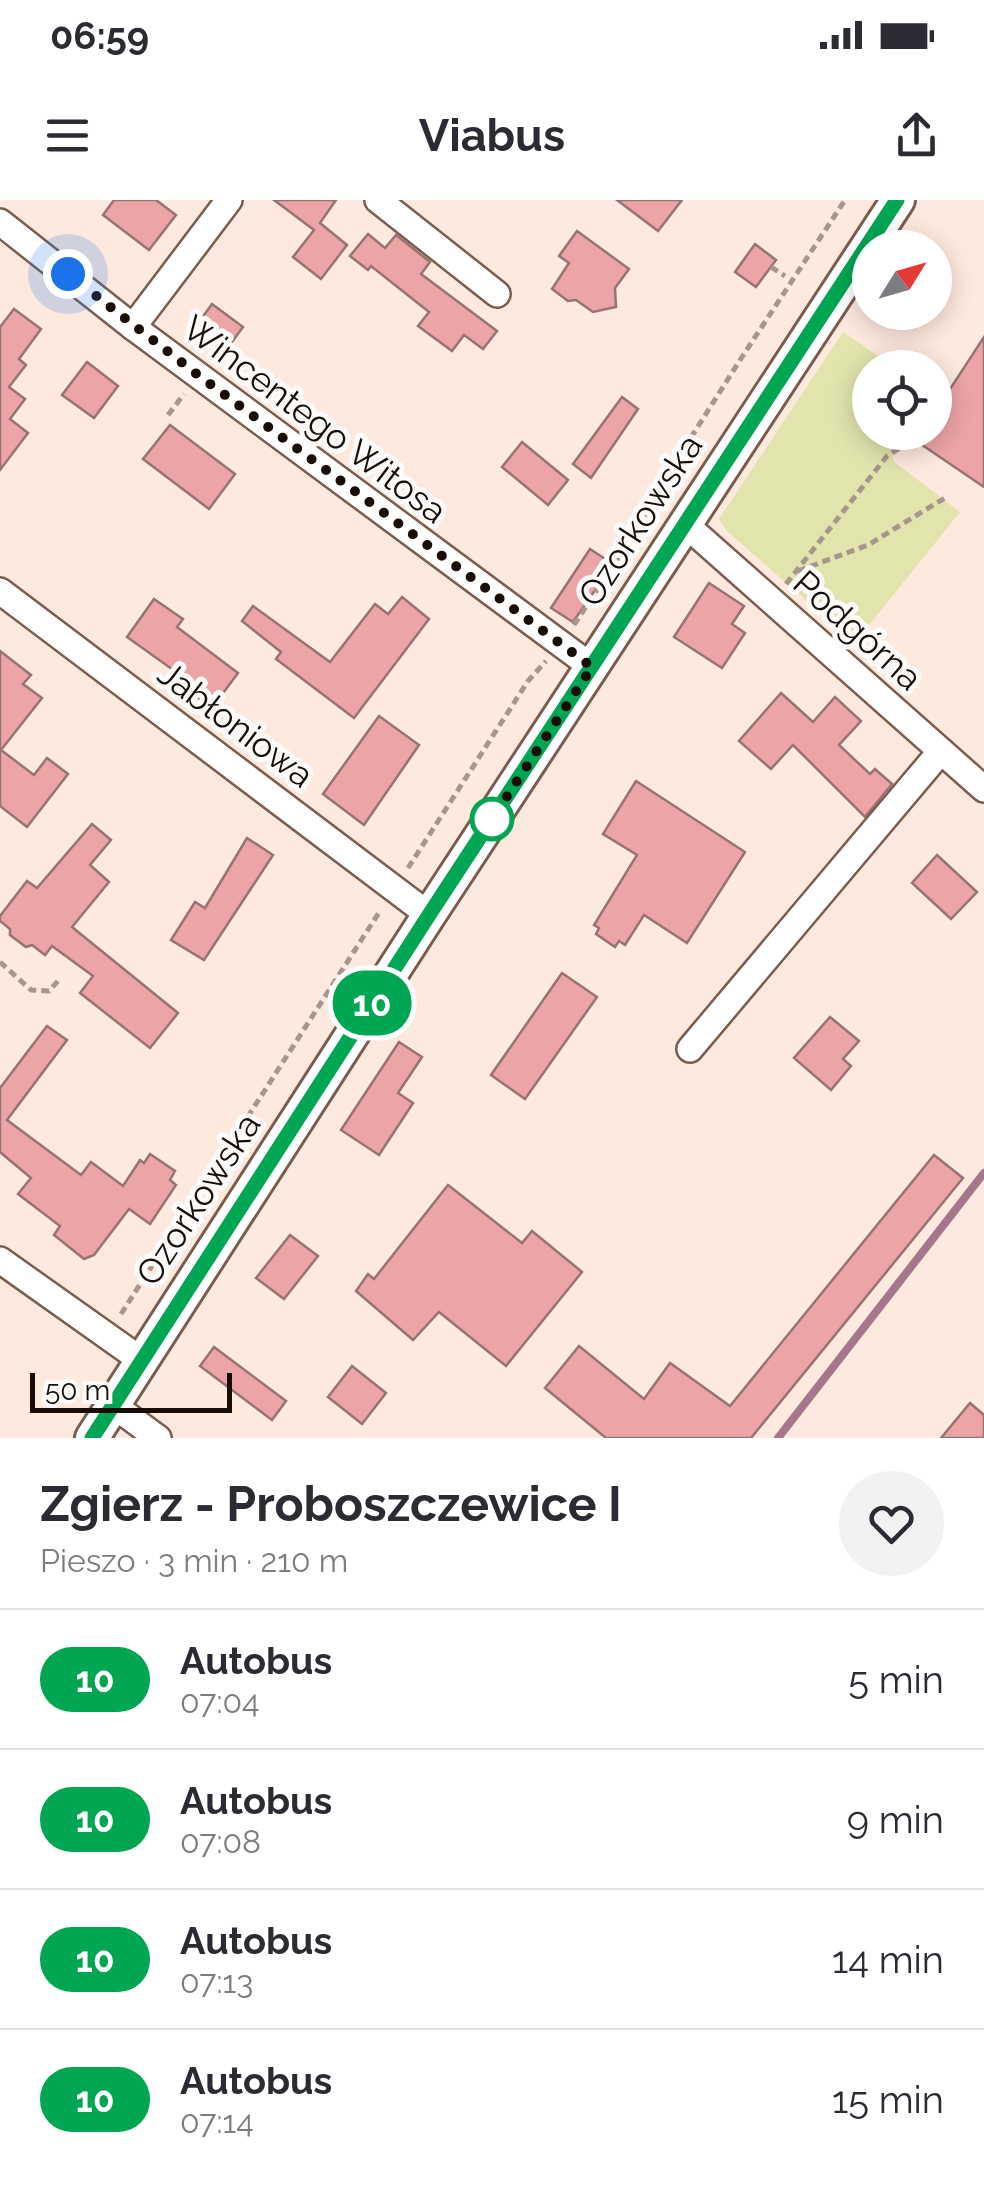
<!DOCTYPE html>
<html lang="pl">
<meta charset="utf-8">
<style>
body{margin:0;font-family:Raleway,sans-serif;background:#f2f2f3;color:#2b2b33;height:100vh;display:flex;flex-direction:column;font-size:38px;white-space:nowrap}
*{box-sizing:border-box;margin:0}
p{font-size:32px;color:#7c7c81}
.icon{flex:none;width:55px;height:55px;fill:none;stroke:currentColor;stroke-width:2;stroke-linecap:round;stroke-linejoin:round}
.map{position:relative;height:1238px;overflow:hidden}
.panel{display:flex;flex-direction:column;background:#fff;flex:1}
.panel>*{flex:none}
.badge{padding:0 20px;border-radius:32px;font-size:35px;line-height:65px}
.needle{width:65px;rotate:53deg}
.buttons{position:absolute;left:852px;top:30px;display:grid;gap:20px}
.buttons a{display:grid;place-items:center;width:100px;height:100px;border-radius:50%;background:#fff;box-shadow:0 5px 25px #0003;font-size:50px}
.scale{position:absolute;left:30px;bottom:25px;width:202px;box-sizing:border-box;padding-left:10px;border:5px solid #190d08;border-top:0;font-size:28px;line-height:35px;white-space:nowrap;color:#190d08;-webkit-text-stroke:8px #fbfbfb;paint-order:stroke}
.you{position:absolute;width:50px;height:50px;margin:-25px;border:8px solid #fff;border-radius:50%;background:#1a73e8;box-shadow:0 0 0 15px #1a73e833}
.map>.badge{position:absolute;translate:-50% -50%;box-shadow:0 0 0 5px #fff}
.round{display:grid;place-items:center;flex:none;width:105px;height:105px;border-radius:52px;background:#f2f2f3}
.overview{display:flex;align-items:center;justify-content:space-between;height:170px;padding:0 40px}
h1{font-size:48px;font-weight:700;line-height:75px}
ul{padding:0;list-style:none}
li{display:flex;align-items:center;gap:30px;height:140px;padding:0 40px;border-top:2px solid #e1e1e2}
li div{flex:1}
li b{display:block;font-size:38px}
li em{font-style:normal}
li .badge{min-width:110px;font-weight:700;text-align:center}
.status{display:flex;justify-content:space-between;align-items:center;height:70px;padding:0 50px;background:#fff;direction:ltr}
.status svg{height:28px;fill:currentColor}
header{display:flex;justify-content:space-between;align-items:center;height:130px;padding:0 40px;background:#fff;font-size:45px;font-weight:700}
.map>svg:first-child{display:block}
.green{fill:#e1e4ad}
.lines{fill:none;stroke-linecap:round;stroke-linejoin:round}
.stream{stroke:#a6768c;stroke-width:8}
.building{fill:#eda4a6;stroke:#977373;stroke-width:2.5}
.minor-casing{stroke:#7b5d4e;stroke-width:30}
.major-casing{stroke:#7b5d4e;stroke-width:38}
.path{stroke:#a8968d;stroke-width:5;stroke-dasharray:8 5;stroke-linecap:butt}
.minor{stroke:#fff;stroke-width:25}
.major{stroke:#fff;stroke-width:32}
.line-casing{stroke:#fff;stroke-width:22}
.line{stroke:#00a651;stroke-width:15}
.walk{stroke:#190d08;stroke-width:10;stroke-dasharray:0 18}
.stop-dot{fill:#fff;stroke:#00a651;stroke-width:5}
.labels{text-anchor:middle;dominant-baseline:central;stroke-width:10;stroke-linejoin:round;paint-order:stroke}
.street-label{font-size:35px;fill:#190d08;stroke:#fbfbfb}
</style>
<div class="status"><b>06:59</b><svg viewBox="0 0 49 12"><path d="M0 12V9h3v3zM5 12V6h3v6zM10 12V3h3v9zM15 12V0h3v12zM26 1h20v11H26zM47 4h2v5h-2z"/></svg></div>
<header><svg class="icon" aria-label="menu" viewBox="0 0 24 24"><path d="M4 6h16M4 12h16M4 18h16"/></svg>Viabus<svg class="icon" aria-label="share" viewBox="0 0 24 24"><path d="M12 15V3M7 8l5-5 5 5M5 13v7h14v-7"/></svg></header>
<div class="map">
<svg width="984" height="1238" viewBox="0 0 984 1238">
<rect width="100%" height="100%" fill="#fee9de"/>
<path class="green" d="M843,132L895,167L870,168V232L902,233L892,247L893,261L960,312L861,435L843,433L727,331L719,319Z"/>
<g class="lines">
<path class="stream" d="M778,1238L984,973"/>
</g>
<g class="building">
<path d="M114,0H156L176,15L149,50L103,15Z"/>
<path d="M274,0H336L320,23L347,45L321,79L293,57L314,30Z"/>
<path d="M617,0H682L658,31Z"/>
<path d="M577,31L629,69L615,88L616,107L593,112L576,100L568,101L552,89L569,63L559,56Z"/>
<path d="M368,34L385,48L396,35L430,62L421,74L497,131L483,149L464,135L452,151L418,126L429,112L371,66L368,70L350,56Z"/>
<path d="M755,44L776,60L756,87L735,72Z"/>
<path d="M212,104L243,127L226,150L196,126Z"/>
<path d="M14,109L41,129L19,159L26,165L9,187L25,199L10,219L28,233L0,270V127Z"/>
<path d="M984,137V287L903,232H935V212Z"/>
<path d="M87,162L118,186L94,218L62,195Z"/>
<path d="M622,197L638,209L591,278L573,264Z"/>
<path d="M170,225L235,274L209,309L143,259Z"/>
<path d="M522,242L568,280L548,305L502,267Z"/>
<path d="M590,349L613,364L573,422L551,408Z"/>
<path d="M709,383L744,406L732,424L745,433L722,468L674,437Z"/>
<path d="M402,397L429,419L354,518L276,459L281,452L242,421L253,406L330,462L375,404L388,414Z"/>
<path d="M154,399L183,419L177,427L238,473L212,508L179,483L183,477L127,437Z"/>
<path d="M0,451L31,475L23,484L42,498L1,550L34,575L47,558L68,574L27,627L0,606Z"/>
<path d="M781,493L813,522L835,497L861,521L839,545L870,574L875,569L892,584L865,617L793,545L771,569L739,541Z"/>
<path d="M379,516L419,545L364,625L323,594Z"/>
<path d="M636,581L745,652L687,743L644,715L625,745L619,741L615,747L596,734L599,728L594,725L637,655L603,634Z"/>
<path d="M92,624L111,640L90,665L109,682L72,727L178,813L150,848L80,793L93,776L52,746L45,755L32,745L26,747L10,735V729L0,721V716L27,681L37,688Z"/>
<path d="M247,638L273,655L204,760L171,740L195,702L205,708Z"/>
<path d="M937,655L977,692L951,719L912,683Z"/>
<path d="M562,773L597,797L525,899L491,875Z"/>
<path d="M830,817L859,841L843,859L851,866L831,890L794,858Z"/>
<path d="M47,826L67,840L7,920L81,975L91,962L123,986L140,960L144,963L150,954L175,971L170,980L176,985L150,1024L129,1009L94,1055L84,1059L54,1035L60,1026L18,994L31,978L0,952V888Z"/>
<path d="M399,842L422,857L398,893L413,903L379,955L341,930Z"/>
<path d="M934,955L963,978L751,1238H606L545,1188L579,1146L644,1199L670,1163L730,1206Z"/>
<path d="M448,985L522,1043L532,1031L582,1072L506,1166L439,1112L413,1140L356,1091L368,1074L374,1079Z"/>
<path d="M290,1035L318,1056L284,1099L256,1078Z"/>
<path d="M214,1147L286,1201L272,1220L200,1166Z"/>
<path d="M352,1166L386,1193L362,1224L328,1197Z"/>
<path d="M970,1203L984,1215V1238H941Z"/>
</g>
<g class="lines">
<g class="minor-casing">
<g id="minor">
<path d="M378,0L497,94"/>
<path d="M0,22L133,127L592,467"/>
<path d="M133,127L229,0"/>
<path d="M685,324L984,589"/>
<path d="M0,391L429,715"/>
<path d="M690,849L941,551"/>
<path d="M0,1060L141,1160"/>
<path d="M113,1205L158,1238"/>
</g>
</g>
<g class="major-casing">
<path id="major" d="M92,1238L429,715L898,0"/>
</g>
<g class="path">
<path d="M771,67L785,76"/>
<path d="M935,195L940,188"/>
<path d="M168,215L184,194"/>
<path d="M798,371L868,345L948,296"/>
<path d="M786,384L887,256L900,248L910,232"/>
<path d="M574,425L637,329L664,280L742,157L845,0"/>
<path d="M408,668L528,481L546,461"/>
<path d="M0,762L31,790L49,791L58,781"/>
<path d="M121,1114L380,711"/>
</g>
<use href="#minor" class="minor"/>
<use href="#major" class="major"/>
</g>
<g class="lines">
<g class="line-casing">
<path id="line" d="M92,1238L429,715L897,0"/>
</g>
<use href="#line" class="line"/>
<path class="walk" d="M68,74L198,175L592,467L492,619"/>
</g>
<circle class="stop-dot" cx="492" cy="619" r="20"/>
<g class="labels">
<g class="street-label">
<text transform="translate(315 219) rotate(37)">Wincentego Witosa</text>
<text transform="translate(640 320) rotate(-57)">Ozorkowska</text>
<text transform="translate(858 430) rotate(42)">Podgórna</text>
<text transform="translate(236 524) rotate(37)">Jabłoniowa</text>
<text transform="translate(198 999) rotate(-57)">Ozorkowska</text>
</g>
</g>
</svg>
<div class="buttons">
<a><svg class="needle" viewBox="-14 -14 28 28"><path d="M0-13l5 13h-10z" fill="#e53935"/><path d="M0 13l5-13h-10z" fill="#7c7c81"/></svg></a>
<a><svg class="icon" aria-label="locate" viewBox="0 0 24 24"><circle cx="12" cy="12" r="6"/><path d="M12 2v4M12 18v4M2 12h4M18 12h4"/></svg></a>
</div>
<div class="scale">50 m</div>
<div class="you" style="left:68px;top:74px"></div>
<b class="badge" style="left:372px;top:803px;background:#00a651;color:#fff">10</b>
</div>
<section class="panel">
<div class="overview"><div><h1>Zgierz - Proboszczewice I</h1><p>Pieszo · 3 min · 210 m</p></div><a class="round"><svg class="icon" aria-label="heart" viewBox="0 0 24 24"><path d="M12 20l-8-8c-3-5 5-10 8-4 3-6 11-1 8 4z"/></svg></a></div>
<ul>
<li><span class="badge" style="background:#00a651;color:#fff">10</span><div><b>Autobus</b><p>07:04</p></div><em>5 min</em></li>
<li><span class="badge" style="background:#00a651;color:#fff">10</span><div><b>Autobus</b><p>07:08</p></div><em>9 min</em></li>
<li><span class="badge" style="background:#00a651;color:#fff">10</span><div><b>Autobus</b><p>07:13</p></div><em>14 min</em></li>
<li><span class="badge" style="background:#00a651;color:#fff">10</span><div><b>Autobus</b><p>07:14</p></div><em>15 min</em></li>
</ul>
</section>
